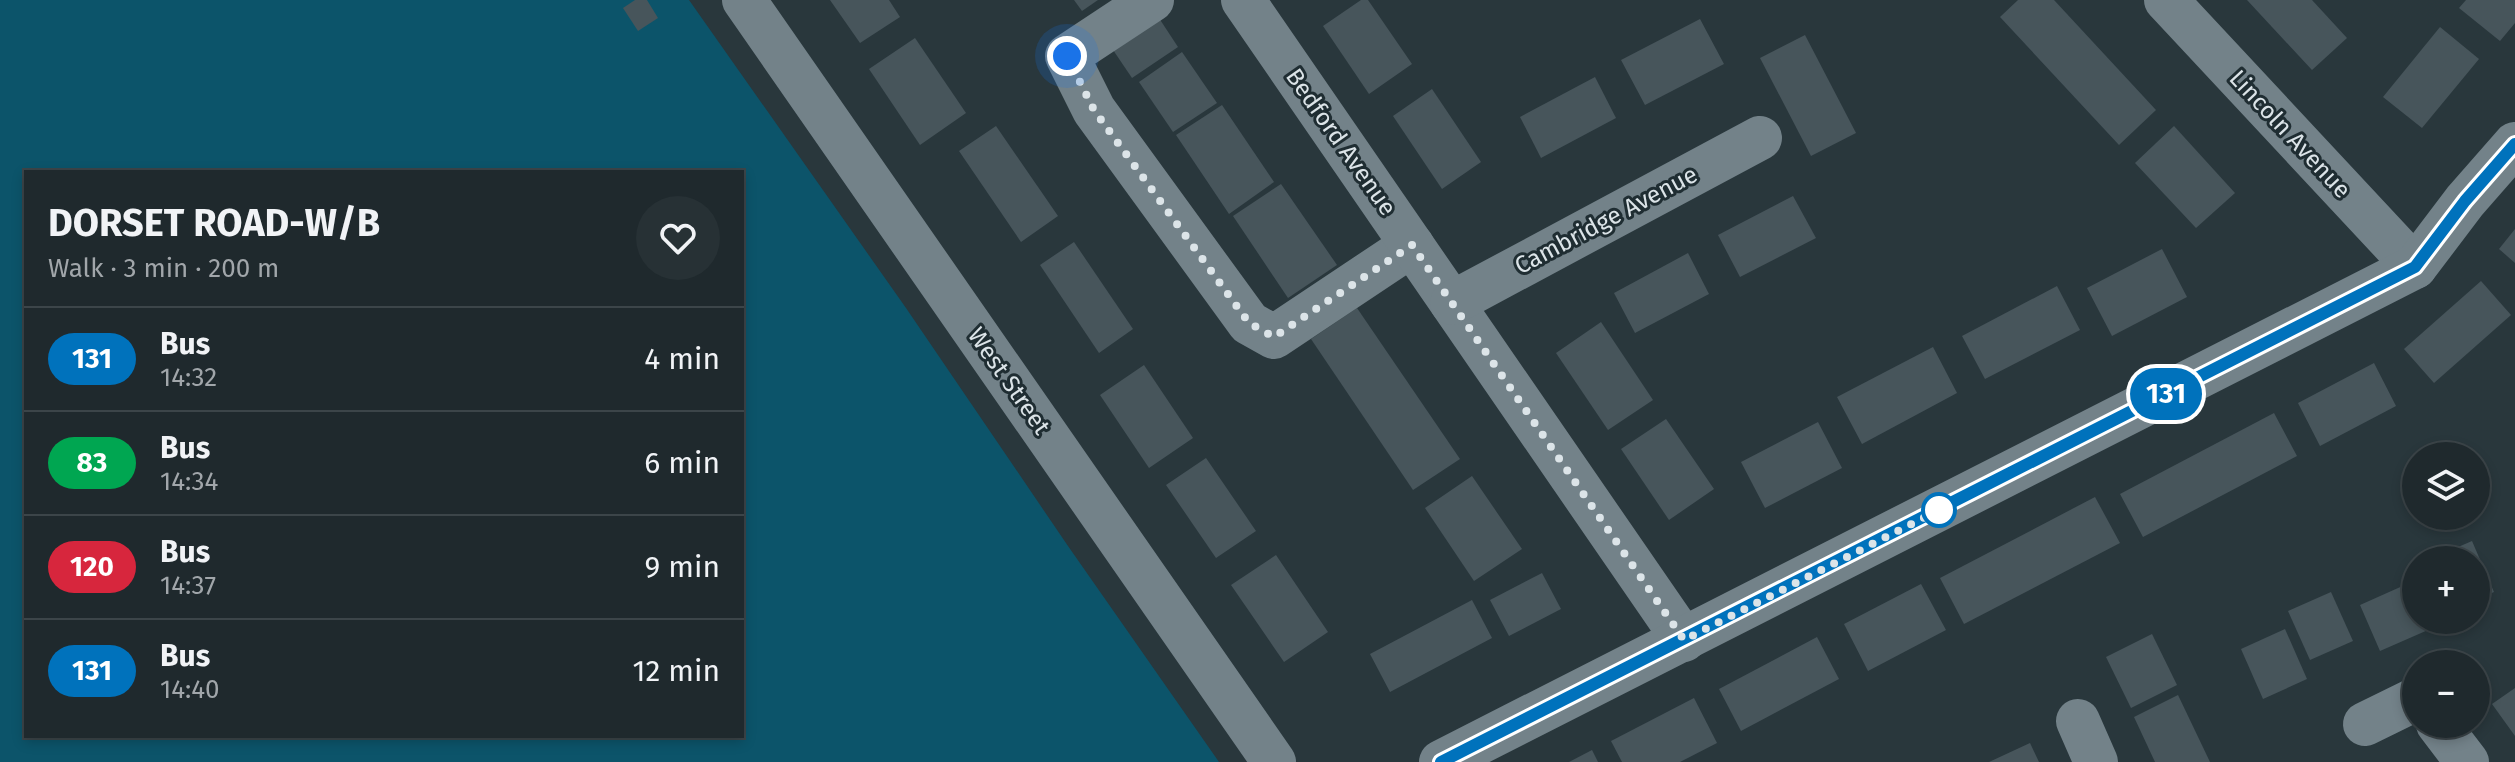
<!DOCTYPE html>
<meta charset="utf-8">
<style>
body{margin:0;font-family:"Fira Sans",sans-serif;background:#273135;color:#f1f3f6;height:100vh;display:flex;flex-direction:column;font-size:30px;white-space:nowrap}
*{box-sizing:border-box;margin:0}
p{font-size:26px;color:#a1a6aa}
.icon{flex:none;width:44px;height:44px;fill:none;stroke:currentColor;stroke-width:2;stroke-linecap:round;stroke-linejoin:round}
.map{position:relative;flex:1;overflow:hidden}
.sheet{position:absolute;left:24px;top:170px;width:720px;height:568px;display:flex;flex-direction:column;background:#1f292d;border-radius:0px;box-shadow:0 4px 12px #0003,0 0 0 2px #3c4549}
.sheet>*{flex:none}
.badge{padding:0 16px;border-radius:26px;font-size:28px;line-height:52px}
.controls{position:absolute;left:2402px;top:442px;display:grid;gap:16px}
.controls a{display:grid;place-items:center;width:88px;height:88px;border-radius:50%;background:#1f292d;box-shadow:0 4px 12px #0003,0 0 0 2px #3c4549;font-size:40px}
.you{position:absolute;width:40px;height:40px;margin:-20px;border:6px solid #fff;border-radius:50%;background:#1a73e8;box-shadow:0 0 0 12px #1a73e833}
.map>.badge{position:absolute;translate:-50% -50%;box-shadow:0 0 0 4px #fff}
.round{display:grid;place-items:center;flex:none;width:84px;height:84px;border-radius:42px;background:#273135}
.headline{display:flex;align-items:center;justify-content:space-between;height:136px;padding:0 24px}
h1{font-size:38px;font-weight:700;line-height:60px}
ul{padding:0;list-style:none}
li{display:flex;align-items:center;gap:24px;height:104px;padding:0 24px;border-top:2px solid #3c4549}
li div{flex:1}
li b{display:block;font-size:30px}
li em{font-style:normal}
li .badge{min-width:88px;font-weight:700;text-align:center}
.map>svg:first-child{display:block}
.green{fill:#0c546a;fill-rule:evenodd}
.building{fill:#47555b}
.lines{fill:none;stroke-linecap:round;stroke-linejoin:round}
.minor{stroke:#738289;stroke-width:44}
.line-casing{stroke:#fff;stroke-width:18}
.line{stroke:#0072bc;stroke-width:12}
.walk{stroke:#dce4e8;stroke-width:8;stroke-dasharray:0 14.4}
.stop-dot{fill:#fff;stroke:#0072bc;stroke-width:4}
.labels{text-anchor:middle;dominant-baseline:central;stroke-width:6;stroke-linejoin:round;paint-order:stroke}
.street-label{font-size:24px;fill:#dce4e8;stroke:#1f2d32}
</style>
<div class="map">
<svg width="2515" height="762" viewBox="0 0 2515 762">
<rect width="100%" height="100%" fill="#29373c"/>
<path class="green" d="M0,0H689L906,308L1068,546L1219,762H0ZM26,172H742V736H26Z"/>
<g class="building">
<path d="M635,0H647L658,18L638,31L623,8Z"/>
<path d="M830,0H889L900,17L860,43Z"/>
<path d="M1074,0H1098L1082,11Z"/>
<path d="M1361,0H1368L1412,64L1369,94L1323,26Z"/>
<path d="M2018,0H2054L2156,110L2119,145L2000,17Z"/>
<path d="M2247,0H2312L2347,38L2312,70Z"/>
<path d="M2466,0H2515V23L2500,41L2459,8Z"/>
<path d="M1155,12L1178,47L1132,78L1109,44Z"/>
<path d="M1700,19L1724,64L1645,105L1621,60Z"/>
<path d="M2440,27L2479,59L2422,128L2383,97Z"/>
<path d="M1805,35L1856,133L1811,156L1760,58Z"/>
<path d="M915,38L966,113L920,145L869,69Z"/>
<path d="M1182,52L1217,103L1173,132L1139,82Z"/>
<path d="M1595,77L1616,118L1541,158L1520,117Z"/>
<path d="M1432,89L1481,162L1442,189L1393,116Z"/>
<path d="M1222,105L1274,182L1229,214L1176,135Z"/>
<path d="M996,126L1058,216L1021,242L959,151Z"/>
<path d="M2174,126L2235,193L2196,228L2135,163Z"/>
<path d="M1281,184L1337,265L1288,298L1233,216Z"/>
<path d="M1793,196L1816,238L1740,277L1718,235Z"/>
<path d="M2515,229V263L2499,249Z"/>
<path d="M1074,242L1133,329L1099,353L1040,265Z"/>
<path d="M2162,249L2187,297L2112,336L2087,288Z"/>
<path d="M1688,253L1709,294L1635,333L1614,293Z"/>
<path d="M2481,281L2511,315L2434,383L2404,349Z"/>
<path d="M2057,286L2080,330L1985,379L1962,336Z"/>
<path d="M1357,308L1460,459L1413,490L1311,339Z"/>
<path d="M1601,322L1653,400L1608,430L1556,353Z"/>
<path d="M1933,347L1957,393L1862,444L1837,397Z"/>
<path d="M2374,363L2396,406L2320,446L2298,403Z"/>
<path d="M1144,365L1193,438L1149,468L1100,395Z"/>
<path d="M2274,413L2297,456L2143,537L2120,494Z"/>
<path d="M1666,419L1714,489L1669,520L1621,449Z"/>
<path d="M1818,422L1842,468L1765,508L1741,462Z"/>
<path d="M1206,458L1256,531L1216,558L1166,485Z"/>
<path d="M1472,476L1522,549L1474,581L1425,508Z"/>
<path d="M2095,497L2120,543L1964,624L1940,578Z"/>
<path d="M2472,541L2494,592L2476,600V560H2428Z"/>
<path d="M1276,555L1328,632L1284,662L1231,585Z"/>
<path d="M1542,573L1561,609L1509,636L1490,600Z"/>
<path d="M2416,580V620H2443L2444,623L2380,651L2360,605Z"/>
<path d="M1921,584L1946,630L1868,671L1844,624Z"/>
<path d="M2331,592L2353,641L2310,660L2288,611Z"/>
<path d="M1472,600L1492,638L1390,692L1370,654Z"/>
<path d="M2285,629L2307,679L2263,699L2241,649Z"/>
<path d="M2152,634L2177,685L2131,708L2106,657Z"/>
<path d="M1817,637L1839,679L1741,731L1719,689Z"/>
<path d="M2515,688V736L2492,704Z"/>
<path d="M2178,695L2210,762H2155L2134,717Z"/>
<path d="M1694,698L1717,743L1680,762H1622L1611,741Z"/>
<path d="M2030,743L2039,762H1989Z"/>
<path d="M1592,750L1598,762H1569Z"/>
</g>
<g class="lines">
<g class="minor">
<path d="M744,0L1274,762"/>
<path d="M1152,0L1067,56L1094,110L1249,323L1274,337L1412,245"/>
<path d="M1243,0L1684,640"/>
<path d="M2166,0L2415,267"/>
<path d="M1452,303L1760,138"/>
<path d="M2078,721L2096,762"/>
<path d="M2365,724L2416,699"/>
<path d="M2438,724L2467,762"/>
<path d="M1441,762L2415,267L2465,201L2515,144"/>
</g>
</g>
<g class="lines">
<g class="line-casing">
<path id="line" d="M1441,762L2415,267L2465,201L2515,144"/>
</g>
<use href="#line" class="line"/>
<path class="walk" d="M1067,56L1094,110L1249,323L1274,337L1412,245L1684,640L1939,510"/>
</g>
<circle class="stop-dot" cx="1939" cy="510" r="16"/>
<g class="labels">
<g class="street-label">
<text transform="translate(2290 134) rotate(47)">Lincoln Avenue</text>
<text transform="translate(1341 142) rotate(55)">Bedford Avenue</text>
<text transform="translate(1606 220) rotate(-28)">Cambridge Avenue</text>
<text transform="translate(1009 381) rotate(55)">West Street</text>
</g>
</g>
</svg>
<div class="controls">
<a><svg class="icon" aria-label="layers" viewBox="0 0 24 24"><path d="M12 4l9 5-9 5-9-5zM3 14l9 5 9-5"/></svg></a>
<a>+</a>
<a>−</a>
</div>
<div class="you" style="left:1067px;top:56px"></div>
<b class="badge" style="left:2166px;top:394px;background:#0072bc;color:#fff">131</b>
<section class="sheet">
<div class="headline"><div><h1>DORSET ROAD-W/B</h1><p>Walk · 3 min · 200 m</p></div><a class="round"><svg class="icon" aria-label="heart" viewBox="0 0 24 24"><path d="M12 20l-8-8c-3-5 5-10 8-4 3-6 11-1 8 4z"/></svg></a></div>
<ul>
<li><span class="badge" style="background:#0072bc;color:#fff">131</span><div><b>Bus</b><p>14:32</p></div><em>4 min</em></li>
<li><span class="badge" style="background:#00a651;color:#fff">83</span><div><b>Bus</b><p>14:34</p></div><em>6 min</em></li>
<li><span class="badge" style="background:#d7263d;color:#fff">120</span><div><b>Bus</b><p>14:37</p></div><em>9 min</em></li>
<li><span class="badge" style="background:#0072bc;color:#fff">131</span><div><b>Bus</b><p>14:40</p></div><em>12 min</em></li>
</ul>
</section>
</div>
